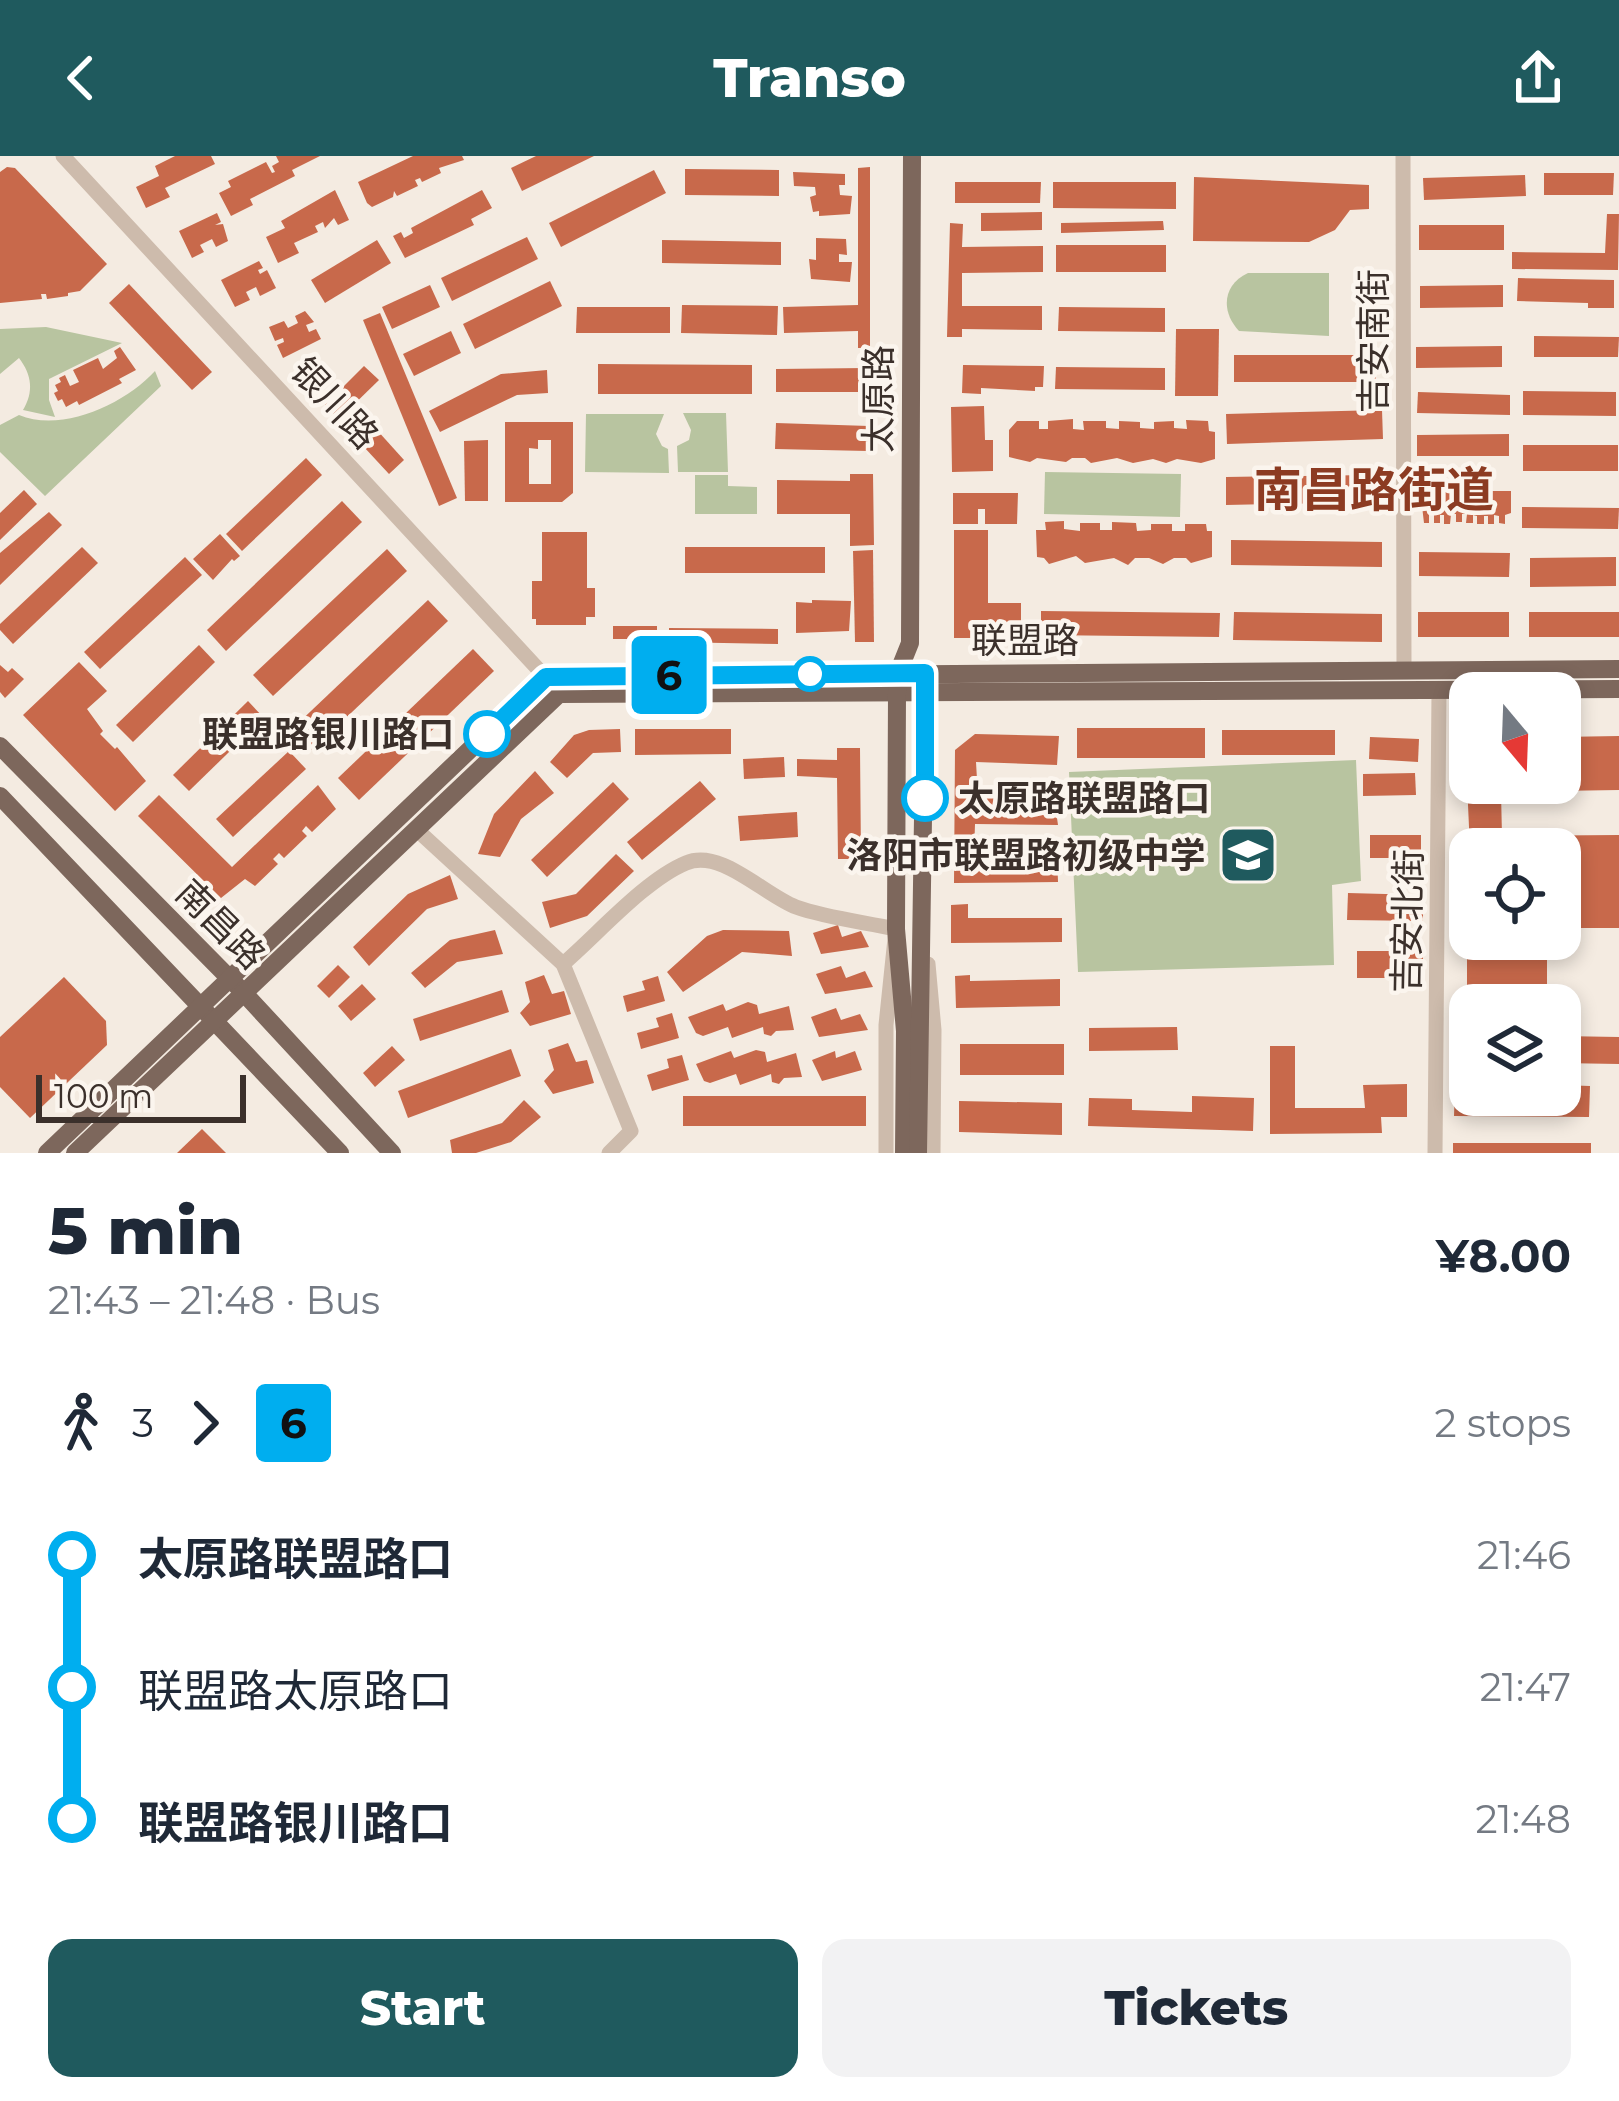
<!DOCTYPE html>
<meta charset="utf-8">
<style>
body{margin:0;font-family:Montserrat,"Noto Sans SC",sans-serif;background:#f2f2f3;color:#1f2937;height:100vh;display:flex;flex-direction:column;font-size:45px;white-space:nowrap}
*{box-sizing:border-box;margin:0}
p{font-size:39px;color:#747a83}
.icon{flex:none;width:66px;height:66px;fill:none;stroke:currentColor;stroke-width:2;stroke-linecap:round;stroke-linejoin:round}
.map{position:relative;height:997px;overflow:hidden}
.side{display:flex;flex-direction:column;background:#fff;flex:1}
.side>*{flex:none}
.badge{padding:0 24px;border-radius:9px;font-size:42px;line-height:78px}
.needle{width:78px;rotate:161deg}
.controls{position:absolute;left:1449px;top:516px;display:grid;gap:24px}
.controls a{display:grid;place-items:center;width:132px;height:132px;border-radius:24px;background:#fff;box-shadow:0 6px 18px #0003;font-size:60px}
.scale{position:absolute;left:36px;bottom:30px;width:210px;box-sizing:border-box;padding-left:12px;border:6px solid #3b302b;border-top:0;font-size:33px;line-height:42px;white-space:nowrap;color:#3b302b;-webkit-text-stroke:9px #fbf5ee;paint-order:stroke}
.map>.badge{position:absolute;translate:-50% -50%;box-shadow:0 0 0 6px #fff}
.legs{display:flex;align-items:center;gap:18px;height:132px;padding:0 48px;font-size:39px}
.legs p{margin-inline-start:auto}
.head{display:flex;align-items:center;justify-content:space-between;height:204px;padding:0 48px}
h1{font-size:66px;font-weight:800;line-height:90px}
.primary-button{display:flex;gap:24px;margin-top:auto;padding:24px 48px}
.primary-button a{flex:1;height:138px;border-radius:24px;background:#1f5a5e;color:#fff;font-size:48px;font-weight:800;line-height:138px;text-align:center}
.primary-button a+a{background:#f2f2f3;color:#1f2937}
ul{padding:0 48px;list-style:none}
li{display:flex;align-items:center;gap:42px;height:132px;font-size:45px}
li i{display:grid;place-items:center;width:18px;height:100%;margin:0 15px;background:currentColor}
li i::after{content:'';width:30px;height:30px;margin:-15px;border:9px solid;border-radius:50%;background:#fff}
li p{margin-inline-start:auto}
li:first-child i{background:linear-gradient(#0000 50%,currentColor 0)}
li:last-child i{background:linear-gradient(currentColor 50%,#0000 0)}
header{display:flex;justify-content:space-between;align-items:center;height:156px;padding:0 48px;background:#1f5a5e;color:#fff;font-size:54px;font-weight:800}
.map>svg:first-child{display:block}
.green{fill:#b8c4a0}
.building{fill:#c8694b;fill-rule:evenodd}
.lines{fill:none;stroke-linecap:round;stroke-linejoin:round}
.minor{stroke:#cdbbac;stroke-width:15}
.major{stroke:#7d675c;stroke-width:18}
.line-1-casing{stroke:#fff;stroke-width:27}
.line-1{stroke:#00aeef;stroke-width:18}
.stop-1-dot{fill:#fff;stroke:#00aeef;stroke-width:6}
.labels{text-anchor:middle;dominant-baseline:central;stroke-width:9;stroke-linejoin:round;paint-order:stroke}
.street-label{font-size:36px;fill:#3b302b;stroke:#fbf5ee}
.stop-label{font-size:36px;font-weight:bold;fill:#3b302b;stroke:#fbf5ee;text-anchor:end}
.poi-label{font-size:36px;font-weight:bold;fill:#3b302b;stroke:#fbf5ee;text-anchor:end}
.district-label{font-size:48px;font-weight:bold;fill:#8c3b22;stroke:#fbf5ee}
</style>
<header><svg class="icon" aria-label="back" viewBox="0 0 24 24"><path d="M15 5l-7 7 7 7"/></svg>Transo<svg class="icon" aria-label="share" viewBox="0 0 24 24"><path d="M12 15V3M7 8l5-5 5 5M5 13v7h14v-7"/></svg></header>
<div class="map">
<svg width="1619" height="997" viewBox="0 0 1619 997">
<rect width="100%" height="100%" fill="#f4ebe1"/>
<g class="green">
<path d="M1248,117H1329V180L1239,175C1221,156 1222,129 1248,117Z"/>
<path d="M46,171L122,187L49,223V244L55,261L23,254C34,236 32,219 19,202L0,218V173Z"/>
<path d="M155,215L161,230L45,340L0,296V269L19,259C62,277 125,248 155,215Z"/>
<path d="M683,257H726L728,316H678L677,290L689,284L691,274Z"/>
<path d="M586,258H664L656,278L662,290L668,293L669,317L585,316Z"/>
<path d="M1045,316L1181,318L1180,361L1044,358Z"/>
<path d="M695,319H728V330L757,331V358H695Z"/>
<path d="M1356,604L1361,725L1332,729L1334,809L1078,816L1069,616Z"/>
</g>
<g class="building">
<path d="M175,0H211L215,8L165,32L170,41L146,52L136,31L159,20L155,10Z"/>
<path d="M276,0H320L292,14L295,20L250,43L253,49L231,60L219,37L231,31L228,25L266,6L272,17L275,16L272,10L279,6Z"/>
<path d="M413,0H462L464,4L439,12L441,17L422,26L420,22L415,24L418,30L397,40L394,35L393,41L372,51L367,47L358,26Z"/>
<path d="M536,0H594L522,35L511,12Z"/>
<path d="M7,11L15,12L107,108L80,135L68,137V140L47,143L46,138H41L42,143L0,147V16Z"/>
<path d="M870,11V192H858V175L784,177L783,151L858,149V12Z"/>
<path d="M685,13L779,14V40L685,39Z"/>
<path d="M654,14L666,37L561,91L549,67Z"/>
<path d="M793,16L845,18V29H839L840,39L852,40L850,58L819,60V55L813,56L810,41L816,39L815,31L794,30Z"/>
<path d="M1544,17H1614L1613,39H1544Z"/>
<path d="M1525,19L1526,40L1424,44L1423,22Z"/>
<path d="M1194,21L1369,29V53L1350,54L1335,74L1309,86L1193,85Z"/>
<path d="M955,26H1041L1040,47H955Z"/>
<path d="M1053,26H1176V53L1053,52Z"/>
<path d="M335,34L349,64L338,69L334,62L325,72L323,66L315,70L318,76L294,87L299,97L278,107L266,81L285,72L281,65Z"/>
<path d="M482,34L492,52L471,63L474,69L405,102L393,80L401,76L404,82L413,77L411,72Z"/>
<path d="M1042,56V74L981,75V57Z"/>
<path d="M217,57L221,66L215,69L223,68L228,85L216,91L212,83L200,89L204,96L192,102L179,75Z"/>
<path d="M1607,58H1619L1618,114L1512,113V96L1605,97Z"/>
<path d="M1163,65L1164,74L1061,77V67Z"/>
<path d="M950,67L963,68L962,91L1043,90V116L962,117V150H1042V174L962,173V181H947Z"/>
<rect x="1419" y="69" width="85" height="25"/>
<path d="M527,81L538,103L452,145L441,122Z"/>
<path d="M816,82L846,83L847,99L839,98V106H852L850,126L811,123L809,103L816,104Z"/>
<path d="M377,84L391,107L325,147L311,124Z"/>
<path d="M662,84L781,86V109L662,107Z"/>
<rect x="1056" y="89" width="110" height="27"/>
<path d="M259,105L263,112L258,114L260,118L267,114L276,132L260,140L256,131L246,136L250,144L235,151L221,124Z"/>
<path d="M1518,122L1614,124V152H1588V147L1517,145Z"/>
<path d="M550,125L562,150L475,193L463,168Z"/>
<path d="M129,128L212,216L192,234L109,147Z"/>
<path d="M430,129L440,151L392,173L382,151Z"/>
<path d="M1503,129V151L1420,152V130Z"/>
<path d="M682,149L778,150L777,179L681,177Z"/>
<path d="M577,151H670V177H576Z"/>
<path d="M1059,151L1165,152V176L1058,175Z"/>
<path d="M305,155L314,166L306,169L309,176L316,173L321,183L283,202L277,189L284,186L283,182L275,185L269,171L284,165L288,172L298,167L295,160Z"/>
<path d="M380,157L457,342L439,350L363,164Z"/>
<path d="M1176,173H1219L1218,240H1175Z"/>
<path d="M451,175L461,197L414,220L403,198Z"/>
<path d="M1534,180L1619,181L1618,201H1534Z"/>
<path d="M1502,190V211L1416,212V191Z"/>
<path d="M120,191L136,214L119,223L122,227L79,249L77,245L66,251L62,243L58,245L54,237L58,235L55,229L61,226L59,222L65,219L70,230L79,226L73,214L98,202L103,213L117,202L114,195Z"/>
<rect x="1234" y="199" width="142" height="27"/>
<path d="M598,208L752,209V238H598Z"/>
<path d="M963,209L1044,210L1043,231H1035V235L981,232V238L962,237Z"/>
<path d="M364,210L379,224L339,263L325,249Z"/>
<path d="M1056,211L1165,212V234L1055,233Z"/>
<path d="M866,212V236H776V213Z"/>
<path d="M547,214L548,237L517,239L440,276L429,255L501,218Z"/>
<path d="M1523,235L1616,236V260L1523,259Z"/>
<path d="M1418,236L1510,239V259L1417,257Z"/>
<path d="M984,250L985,284H993V315L952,316L951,251Z"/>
<path d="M1382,254L1383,283L1227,288L1226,258Z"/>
<path d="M367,263L404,304L389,318L351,277Z"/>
<path d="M1073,263V273L1084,274L1083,265H1106V272L1119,273V265L1140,266V272L1154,273V266L1174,265V272L1187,273L1186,264L1208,265L1209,275L1215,276V303L1201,307L1177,303L1166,307L1153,303L1133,307L1117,302L1091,307L1085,302H1072L1066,306L1037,302L1030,306L1009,301V274L1017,265H1039V273H1048V265Z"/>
<path d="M505,266H573V337L562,346H505ZM538,284H551V328H529V292L538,293Z"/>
<path d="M776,267L869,270L868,295L775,293Z"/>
<path d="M1509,278V300H1417V279Z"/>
<path d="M488,284V345H465L464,285Z"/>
<rect x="1523" y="289" width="95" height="26"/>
<path d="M306,302L322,319L242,395L226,378Z"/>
<path d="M1368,310H1381L1382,346L1226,349V321L1368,319Z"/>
<path d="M850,318H873L874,389L850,390V358H777V324L850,325Z"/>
<path d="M1420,333H1440V341L1444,340L1445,334H1462L1465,340V333L1484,334V341H1489V335H1511V357L1505,359V368L1499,367V360L1494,359V368H1488V360H1484V368H1477V360L1473,359V367H1466L1467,358H1462V366H1456V358H1451L1450,368H1444V359H1440V367H1434V359H1429V367H1424Z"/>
<path d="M24,334L37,348L0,384V357Z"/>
<path d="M953,337H1018L1017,368H985V353H978V368H953Z"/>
<path d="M342,345L362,366L226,495L207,474Z"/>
<path d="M1522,351L1619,352L1618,373L1522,372Z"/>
<path d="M49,356L62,369L0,429V397Z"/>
<path d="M1064,365V373L1080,375V367H1100V374H1112V366L1136,367L1137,375L1151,374V368H1172V375H1185V368H1206L1207,375H1212V401L1191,407L1186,402H1174L1163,408L1149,402H1135L1128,409L1114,402L1085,407L1076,400L1049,408L1044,402L1037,401L1036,374H1046L1045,366Z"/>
<path d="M954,374H988V447H1021V482H954Z"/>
<path d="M542,376H587V432H595V461H586V469H536V463H532V425H542Z"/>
<path d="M220,378L240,400L234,405L232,403L213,424L193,403Z"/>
<path d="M1231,384L1382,386V411L1231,409Z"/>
<path d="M82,391L98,407L13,488L0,474V468Z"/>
<rect x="685" y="391" width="140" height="26"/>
<path d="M387,393L407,415L273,540L253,519Z"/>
<path d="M873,394L874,486H855L853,395Z"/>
<path d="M1419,396L1510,397L1509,421L1419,420Z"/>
<path d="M185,401L202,419L100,513L84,496Z"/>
<path d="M1616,401V430L1530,431V402Z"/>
<path d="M428,444L448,465L312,594L292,573Z"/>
<path d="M812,444L851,445L849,475L796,477V446L812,447Z"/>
<path d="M1041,455L1220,457L1219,481L1041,479Z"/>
<path d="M1234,456L1382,458V486L1233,484Z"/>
<rect x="1418" y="456" width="91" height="25"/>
<rect x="1529" y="456" width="90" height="25"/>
<rect x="613" y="470" width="44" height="13"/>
<path d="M669,472L778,473V488L669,486Z"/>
<path d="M199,489L215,506L133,586L116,569Z"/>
<path d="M473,493L494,515L359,644L338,622Z"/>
<path d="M79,506L107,535L87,553L103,575L100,578L115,593L117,591L146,625L115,655L23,559Z"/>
<path d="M0,509L8,516L12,512L24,523L5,542L0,536Z"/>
<path d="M248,545L264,562L189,635L173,619Z"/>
<rect x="1077" y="572" width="128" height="30"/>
<path d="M620,573L621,596L593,597L567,622L550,606L574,579L589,574Z"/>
<path d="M635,573H731V598L635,599Z"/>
<rect x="1222" y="574" width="113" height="25"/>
<path d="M975,578L1059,580L1057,609L976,606L978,641H1054L1058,669L975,668L974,698L1057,696L1058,726L954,727L955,594Z"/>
<path d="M1619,580V634L1501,636L1502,680L1619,679V772H1560V693H1470L1467,627H1560V581Z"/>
<path d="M1370,581L1419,583L1418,606L1369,603Z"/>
<path d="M837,592H860L861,703H838L837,622L797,620V603L837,604Z"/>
<path d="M289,595L306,613L233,681L216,663Z"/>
<path d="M784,601L785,621L744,623L743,603Z"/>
<path d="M535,615L554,637L521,663L500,701L478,698L494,658Z"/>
<path d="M1415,617L1416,639L1363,640V618Z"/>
<path d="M700,625L716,643L642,704L627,686Z"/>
<path d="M613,626L629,643L547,721L531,704Z"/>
<path d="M318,629L336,653L312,676L306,670L302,675L307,680L284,702L279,697L273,703L278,708L255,730L245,723L221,742L138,660L159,639L232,711Z"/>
<path d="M797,656L798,681L740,685L738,660Z"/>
<rect x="1370" y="679" width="51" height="23"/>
<path d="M616,698L634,715L587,760L550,772L542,746L576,738Z"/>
<path d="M450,719L458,743L427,753L369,810L353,791L408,738Z"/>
<path d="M1348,737L1423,739V765L1347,764Z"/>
<path d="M968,748V762H1062V786L951,787V749Z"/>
<path d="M838,769L842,781L861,775L869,791L821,798L813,777Z"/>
<path d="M495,774L503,798L457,806L425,832L411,817L450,784Z"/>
<path d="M723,774L789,775L792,800L742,796L683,836L667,816L707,780Z"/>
<rect x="1357" y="795" width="66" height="27"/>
<rect x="1467" y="795" width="80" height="39"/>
<path d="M338,809L350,821L329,842L317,830Z"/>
<path d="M841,810L846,822L865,815L873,831L825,838L816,818Z"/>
<path d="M544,819L552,838L564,835L571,858L530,870L520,857L530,846L525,826Z"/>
<path d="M970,819V825L1060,823V850L956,852L955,820Z"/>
<path d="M658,820L665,845L627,856L623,840L645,834L642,825Z"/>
<path d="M64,821L106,865L107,889L30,962L0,931V881Z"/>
<path d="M362,828L376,843L351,865L338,850Z"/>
<path d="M502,834L509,856L420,885L413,863Z"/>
<path d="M748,846L757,849L759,858L789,850L794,874L776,875L771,880L764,878L763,871L732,882L728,871L703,880L696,877L688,861L723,848L726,855Z"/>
<path d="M836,852L841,864L860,858L868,874L819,881L811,861Z"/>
<path d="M672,857L679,882L641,893L637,877L659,871L656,862Z"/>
<path d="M1177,871L1178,894L1089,895V872Z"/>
<rect x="1450" y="880" width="20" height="27"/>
<path d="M1560,880L1619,881V908L1560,907Z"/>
<path d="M568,887L576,906L587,904L594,927L553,938L544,925L554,914L548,894Z"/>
<rect x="960" y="888" width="104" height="31"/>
<path d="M392,890L405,904L375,931L363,917Z"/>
<path d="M1270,890H1295V952H1365L1363,929L1407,928V961H1381L1382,977L1270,978Z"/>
<path d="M511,893L521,920L408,962L398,935Z"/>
<path d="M756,894L765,896L767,906L796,897L802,921L784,922L779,928L772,926L771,918L740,929L736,918L710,927L704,925L696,908L731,895L734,902Z"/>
<path d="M835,895L836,902L855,895L862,914L822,925L812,904Z"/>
<path d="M682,899L689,924L652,935L647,919L669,912L667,903Z"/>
<path d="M1455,929H1470V939H1560V929L1590,930L1589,961L1454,960Z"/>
<rect x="683" y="940" width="183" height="30"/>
<path d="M1192,940L1254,942L1253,975L1088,970L1089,942L1132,943V954L1192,956Z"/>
<path d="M524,944L541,961L511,986L476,997H452L450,984L502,967Z"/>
<path d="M959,945L1062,947V979L959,976Z"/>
<path d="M202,973L226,997H177Z"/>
<rect x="1453" y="987" width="138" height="10"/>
</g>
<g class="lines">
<g class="minor">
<path d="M63,0L550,526"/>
<path d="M1403,0L1404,514"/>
<path d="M416,673L563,808L631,975L609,997"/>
<path d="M563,808C598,778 645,724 686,707C721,692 764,739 796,751C827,762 864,766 896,773L886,869V997"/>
<path d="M928,808L934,874L933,997"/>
<path d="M1435,997L1439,534"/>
</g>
<g class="major">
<path d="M0,590L243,836L392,997"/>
<path d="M0,640L340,997"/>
<path d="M47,997L546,521L1619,513"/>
<path d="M75,997L559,538L1619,533"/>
<path d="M904,997L905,875L896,773L897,537L898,517L910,487L912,0"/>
<path d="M918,997L925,528"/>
</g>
</g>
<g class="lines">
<g class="line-1-casing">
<path id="line-1" d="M487,578L546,521L925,517V642"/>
</g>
<use href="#line-1" class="line-1"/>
</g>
<defs>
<g id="school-square" transform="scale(3)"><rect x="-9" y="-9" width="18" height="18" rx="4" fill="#1f5a5e" stroke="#fbf5ee"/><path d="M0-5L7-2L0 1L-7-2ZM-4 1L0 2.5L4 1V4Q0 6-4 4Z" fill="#fff"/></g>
</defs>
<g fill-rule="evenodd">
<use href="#school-square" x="1248" y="699"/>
</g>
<g class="stop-1-dot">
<circle cx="810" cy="518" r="15"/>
<circle cx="487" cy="578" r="21"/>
<circle cx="925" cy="642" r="21"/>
</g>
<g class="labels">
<g class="street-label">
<text transform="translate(1373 185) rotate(-90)">吉安南街</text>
<text transform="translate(878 243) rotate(-90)">太原路</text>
<text transform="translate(335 247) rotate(47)">银川路</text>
<text x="1025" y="484">联盟路</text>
<text transform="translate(1407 765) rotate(-89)">吉安北街</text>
<text transform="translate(221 768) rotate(45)">南昌路</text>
</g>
<g class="stop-label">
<text x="454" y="578">联盟路银川路口</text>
<text x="958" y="642" text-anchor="start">太原路联盟路口</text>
</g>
<g class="poi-label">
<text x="1206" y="699">洛阳市联盟路初级中学</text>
</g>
<g class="district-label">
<text x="1374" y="334">南昌路街道</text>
</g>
</g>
</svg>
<div class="controls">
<a><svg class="needle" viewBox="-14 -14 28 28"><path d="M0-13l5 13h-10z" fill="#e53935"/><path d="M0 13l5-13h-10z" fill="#747a83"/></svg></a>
<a><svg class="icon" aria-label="locate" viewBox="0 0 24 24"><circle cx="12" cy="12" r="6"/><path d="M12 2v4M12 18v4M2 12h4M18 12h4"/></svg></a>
<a><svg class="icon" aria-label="layers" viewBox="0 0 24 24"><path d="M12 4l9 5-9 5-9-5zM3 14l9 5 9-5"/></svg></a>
</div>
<div class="scale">100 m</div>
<b class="badge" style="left:669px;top:519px;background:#00aeef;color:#111">6</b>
</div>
<section class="side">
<div class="head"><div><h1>5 min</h1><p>21:43 – 21:48 · Bus</p></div><b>¥8.00</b></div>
<div class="legs"><svg class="icon" aria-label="walk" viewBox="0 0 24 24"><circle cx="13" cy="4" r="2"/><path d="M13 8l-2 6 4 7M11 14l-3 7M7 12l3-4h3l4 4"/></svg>3<svg class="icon" aria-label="forward" viewBox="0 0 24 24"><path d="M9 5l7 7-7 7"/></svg><b class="badge" style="background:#00aeef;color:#111">6</b><p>2 stops</p></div>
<ul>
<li><i style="color:#00aeef"></i><b>太原路联盟路口</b><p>21:46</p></li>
<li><i style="color:#00aeef"></i><span>联盟路太原路口</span><p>21:47</p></li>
<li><i style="color:#00aeef"></i><b>联盟路银川路口</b><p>21:48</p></li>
</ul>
<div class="primary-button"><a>Start</a><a>Tickets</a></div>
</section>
